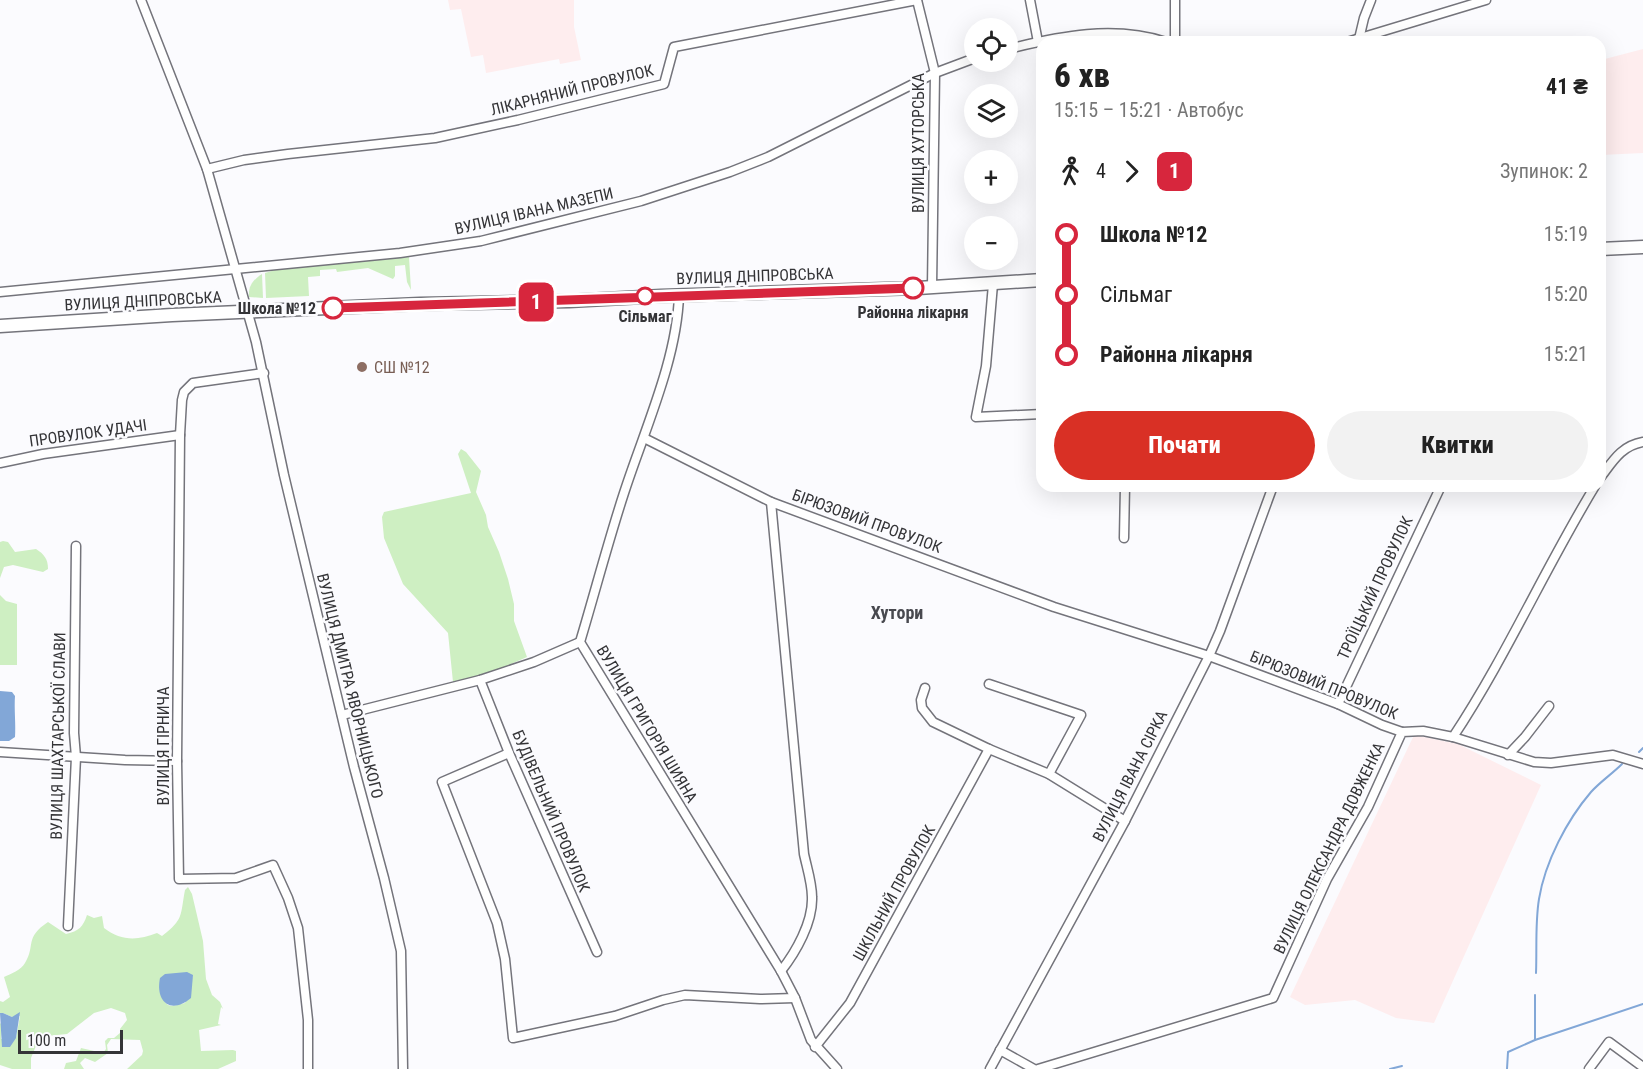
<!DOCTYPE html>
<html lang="uk">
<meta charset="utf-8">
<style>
body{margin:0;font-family:"Roboto Condensed",sans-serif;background:#f2f2f2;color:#222;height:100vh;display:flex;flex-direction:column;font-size:22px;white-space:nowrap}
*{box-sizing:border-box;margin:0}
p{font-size:20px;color:#767676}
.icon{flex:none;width:33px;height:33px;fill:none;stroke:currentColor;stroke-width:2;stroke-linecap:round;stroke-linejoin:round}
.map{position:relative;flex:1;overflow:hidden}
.details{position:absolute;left:1036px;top:36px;width:570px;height:456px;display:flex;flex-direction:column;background:#fff;border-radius:18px;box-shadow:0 6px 24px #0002}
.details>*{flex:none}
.badge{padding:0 12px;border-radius:9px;font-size:21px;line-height:39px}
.fabs{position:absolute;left:964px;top:18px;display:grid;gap:12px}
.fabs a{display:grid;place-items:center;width:54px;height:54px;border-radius:50%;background:#fff;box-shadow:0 6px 24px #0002;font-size:30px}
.scale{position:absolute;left:18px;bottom:15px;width:105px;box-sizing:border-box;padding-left:6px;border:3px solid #343437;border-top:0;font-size:16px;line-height:21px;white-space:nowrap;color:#343437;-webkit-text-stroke:4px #fbfbfe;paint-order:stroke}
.map>.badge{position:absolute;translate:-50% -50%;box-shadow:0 0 0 3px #fff}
.legs{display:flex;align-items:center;gap:9px;height:66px;padding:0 18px;font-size:20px}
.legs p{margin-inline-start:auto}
.overview{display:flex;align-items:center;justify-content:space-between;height:102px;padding:0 18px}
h1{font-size:33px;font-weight:800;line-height:45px}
.button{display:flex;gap:12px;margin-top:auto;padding:12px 18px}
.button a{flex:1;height:69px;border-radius:36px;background:#d93025;color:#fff;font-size:24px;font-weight:800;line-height:69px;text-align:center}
.button a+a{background:#f2f2f2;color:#222}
ul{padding:0 18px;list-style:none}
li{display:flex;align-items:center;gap:21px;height:60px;font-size:22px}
li i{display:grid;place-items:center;width:9px;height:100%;margin:0 8px;background:currentColor}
li i::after{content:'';width:15px;height:15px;margin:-8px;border:4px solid;border-radius:50%;background:#fff}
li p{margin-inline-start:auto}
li:first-child i{background:linear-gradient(#0000 50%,currentColor 0)}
li:last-child i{background:linear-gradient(currentColor 50%,#0000 0)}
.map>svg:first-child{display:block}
.industrial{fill:#feedee}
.green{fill:#ceefc2;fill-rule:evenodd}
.water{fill:#82a7d7}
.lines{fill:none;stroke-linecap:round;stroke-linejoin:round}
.stream{stroke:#82a7d7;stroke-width:2}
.minor-casing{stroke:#74747b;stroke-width:11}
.highway-casing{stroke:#74747b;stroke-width:15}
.minor{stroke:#fff;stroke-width:8}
.highway{stroke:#fff;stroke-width:12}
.line-1-casing{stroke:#fff;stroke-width:14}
.line-1{stroke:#d7263d;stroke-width:9}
.stop-1-dot{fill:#fff;stroke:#d7263d;stroke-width:3}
.education-dot{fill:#8d6e63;stroke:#fbfbfe;stroke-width:2}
.labels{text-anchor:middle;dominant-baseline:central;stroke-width:5;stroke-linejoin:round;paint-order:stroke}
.street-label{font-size:16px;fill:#343437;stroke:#fbfbfe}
.stop-label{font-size:16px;font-weight:bold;fill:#343437;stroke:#fbfbfe}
.education-label{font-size:16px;fill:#785e54;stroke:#fbfbfe;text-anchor:start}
.neighbourhood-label{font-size:18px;font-weight:bold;fill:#48494f;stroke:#fbfbfe}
</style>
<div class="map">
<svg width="1643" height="1069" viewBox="0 0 1643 1069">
<rect width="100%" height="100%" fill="#fbfbfe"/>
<g class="industrial">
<path d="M448,0H574V27L581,60L560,64L559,59L486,73L483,55L471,57L461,9L450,10Z"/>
<path d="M1643,49V153L1601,155V60Z"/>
<path d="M1414,735L1458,744L1541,785L1434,1023L1396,1018L1355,1000L1305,1005L1290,997Z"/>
</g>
<g class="green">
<path d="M409,257L411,290L407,282L405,265L395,266V276L393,279L368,268L337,272L336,269L320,270V276L308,277L309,296L266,298L265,273L275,270Z"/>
<path d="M262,274L263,298L249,297C248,286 253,280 262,274Z"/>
<path d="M461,449L466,452L481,471L476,492L486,515L488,527L499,552L508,579L514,604V621L527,657L481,677L455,683L453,682L448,633L403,584L384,538L382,517L384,512L471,493L458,454Z"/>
<path d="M3,541L8,542L15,552L36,549C44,554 48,559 48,569L43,572L13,565L4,567L0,578V542Z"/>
<path d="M0,595L6,601L17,604V665H0Z"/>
<path d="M188,887L192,894L203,941L206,979L212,995L220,1002L223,1009L221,1007L218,1024L221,1025L199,1030L201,1051L233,1050L236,1051V1061L218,1069H127L142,1055L143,1051L140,1040L111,1039L107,1045L108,1053L95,1062L85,1058L80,1063L84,1069H64L66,1063L76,1061L81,1048L103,1053L106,1049L105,1041L108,1038H114L120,1033V1029L127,1020L125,1013L111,1008L94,1013L67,1034L47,1036L38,1041L31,1058V1069H12L0,1065V1023L2,1025L1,1039L16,1038L20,1016L12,1017L3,1013H0V1001L3,1002L10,997L4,977C11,974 21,970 25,963C36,945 24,938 48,922L66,934C79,931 83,927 87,915L94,918L102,916L104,928C121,941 137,941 157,933L162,936C184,919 180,916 185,890ZM193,975L185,1003C168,1007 167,1009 160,991Z"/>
</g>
<g class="water">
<path d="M0,691L12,692L15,696C14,708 16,726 15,737L9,741H0Z"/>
<path d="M187,972L193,975L191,998C171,1015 155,1002 160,978L165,974Z"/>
<path d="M20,1012L16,1038L10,1047H2L0,1013H3L12,1017Z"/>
</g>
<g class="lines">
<g class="stream">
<path d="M1639,752L1643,748"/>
<path d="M1536,973C1537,949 1535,923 1539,899C1545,862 1567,820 1591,792C1601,781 1612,774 1622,764"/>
<path d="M1535,995V1040L1643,1004"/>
<path d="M1390,1069L1402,1066"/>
<path d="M1507,1069L1508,1052L1535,1040"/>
</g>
<g class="minor-casing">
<g id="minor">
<path d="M141,0L207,169L256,342L284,475L354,767L384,878L401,951L403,1069"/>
<path d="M917,0L935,73L932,287"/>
<path d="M1030,0L1038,42"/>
<path d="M1359,39L1364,18L1371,0"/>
<path d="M1175,42V0"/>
<path d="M1347,42L1486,0"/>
<path d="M1008,49C1060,36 1114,25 1166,42"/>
<path d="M207,169L244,160L288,154L435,138L518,120L664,84L674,47L917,0"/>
<path d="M993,284L986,366L976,417L1042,414"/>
<path d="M0,292L400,253L481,241L641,201L730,172L768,157L935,73L975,58"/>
<path d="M679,295C677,360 644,431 624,493C608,542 595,592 580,642L781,971L795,998L811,1040L837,1069"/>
<path d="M264,373L193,383L184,392L182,400L180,435L177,761L179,879L236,878L273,865L288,898L298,928L308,1020V1069"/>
<path d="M644,438L771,502"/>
<path d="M0,463L43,454L180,435"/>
<path d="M1600,478C1613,461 1621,446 1643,442"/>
<path d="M1124,538L1125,486"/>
<path d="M480,680L509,753L597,952"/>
<path d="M989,684L1081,715L1049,774"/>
<path d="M925,688L921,700L922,708L933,722L989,749L1049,774L1125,821"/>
<path d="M1338,704L1441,486"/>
<path d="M342,715L480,680L534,662L580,642"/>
<path d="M1453,737L1534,762L1551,763L1613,755L1643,764"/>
<path d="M0,752L125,760L177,761"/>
<path d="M509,753L442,782L497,923L505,959L513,1038L615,1016L663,1000L685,995L760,999L795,998"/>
<path d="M1508,755L1525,737L1549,706"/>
<path d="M68,926L76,757L74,733L76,546"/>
<path d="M781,971C796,952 813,922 812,897C812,883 807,868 804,854L771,502L1054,607L1209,656L1338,704L1382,725L1402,732"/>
<path d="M815,1047L850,1003L989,749"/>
<path d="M1000,1050L1034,1069"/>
<path d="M990,1069L1125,821L1209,656L1220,631L1273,486"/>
<path d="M1038,1069L1273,998L1327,879L1368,807L1402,732L1423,731L1453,737C1506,657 1545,568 1595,486"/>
<path d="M1589,1069L1609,1042L1643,1067"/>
</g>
</g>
<g class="highway-casing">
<g id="highway">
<path d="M1600,249L1643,247"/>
<path d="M0,326L172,315L420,304L569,301L661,296L918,288L1042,280"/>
</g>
</g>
<use href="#minor" class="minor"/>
<use href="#highway" class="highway"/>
</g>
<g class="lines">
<g class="line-1-casing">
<path id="line-1" d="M333,308L913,288"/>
</g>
<use href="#line-1" class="line-1"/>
</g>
<g class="stop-1-dot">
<circle cx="913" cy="288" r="10"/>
<circle cx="645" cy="296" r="8"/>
<circle cx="333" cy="308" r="10"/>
</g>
<circle class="education-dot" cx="362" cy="367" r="6"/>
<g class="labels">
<g class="street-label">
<text transform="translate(572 90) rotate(-14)">ЛІКАРНЯНИЙ ПРОВУЛОК</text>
<text transform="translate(918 143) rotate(-90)">ВУЛИЦЯ ХУТОРСЬКА</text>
<text transform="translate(534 211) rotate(-13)">ВУЛИЦЯ ІВАНА МАЗЕПИ</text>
<text transform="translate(755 276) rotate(-2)">ВУЛИЦЯ ДНІПРОВСЬКА</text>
<text transform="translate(143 301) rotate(-3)">ВУЛИЦЯ ДНІПРОВСЬКА</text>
<text transform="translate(88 433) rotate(-8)">ПРОВУЛОК УДАЧІ</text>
<text transform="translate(867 521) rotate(20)">БІРЮЗОВИЙ ПРОВУЛОК</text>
<text transform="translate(1375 588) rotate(-65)">ТРОЇЦЬКИЙ ПРОВУЛОК</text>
<text transform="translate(1324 685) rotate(22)">БІРЮЗОВИЙ ПРОВУЛОК</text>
<text transform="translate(350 686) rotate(76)">ВУЛИЦЯ ДМИТРА ЯВОРНИЦЬКОГО</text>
<text transform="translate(647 724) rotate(59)">ВУЛИЦЯ ГРИГОРІЯ ШИЯНА</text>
<text transform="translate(58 736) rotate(-89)">ВУЛИЦЯ ШАХТАРСЬКОЇ СЛАВИ</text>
<text transform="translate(163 746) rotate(-90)">ВУЛИЦЯ ГІРНИЧА</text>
<text transform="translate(1130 776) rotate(-63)">ВУЛИЦЯ ІВАНА СІРКА</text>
<text transform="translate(551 811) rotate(67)">БУДІВЕЛЬНИЙ ПРОВУЛОК</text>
<text transform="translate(1329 848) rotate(-64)">ВУЛИЦЯ ОЛЕКСАНДРА ДОВЖЕНКА</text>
<text transform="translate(894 893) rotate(-61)">ШКІЛЬНИЙ ПРОВУЛОК</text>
</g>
<g class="stop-label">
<text x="316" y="308" text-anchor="end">Школа №12</text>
<text x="913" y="312">Районна лікарня</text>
<text x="645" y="316">Сільмаг</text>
</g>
<g class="education-label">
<text x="374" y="367">СШ №12</text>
</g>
<g class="neighbourhood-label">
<text x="897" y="612">Хутори</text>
</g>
</g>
</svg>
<div class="fabs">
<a><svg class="icon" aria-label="locate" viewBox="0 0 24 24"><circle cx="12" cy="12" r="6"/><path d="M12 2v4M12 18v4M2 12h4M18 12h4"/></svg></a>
<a><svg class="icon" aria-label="layers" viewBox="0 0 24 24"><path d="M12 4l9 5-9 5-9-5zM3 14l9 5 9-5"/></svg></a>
<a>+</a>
<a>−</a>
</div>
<div class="scale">100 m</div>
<b class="badge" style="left:536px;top:302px;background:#d7263d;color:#fff">1</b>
<section class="details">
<div class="overview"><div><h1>6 хв</h1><p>15:15 – 15:21 · Автобус</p></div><b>41 ₴</b></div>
<div class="legs"><svg class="icon" aria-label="walk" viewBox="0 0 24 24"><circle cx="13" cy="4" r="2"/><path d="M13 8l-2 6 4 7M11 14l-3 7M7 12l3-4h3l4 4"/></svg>4<svg class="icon" aria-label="forward" viewBox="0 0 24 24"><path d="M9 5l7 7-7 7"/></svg><b class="badge" style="background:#d7263d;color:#fff">1</b><p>Зупинок: 2</p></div>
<ul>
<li><i style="color:#d7263d"></i><b>Школа №12</b><p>15:19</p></li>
<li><i style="color:#d7263d"></i><span>Сільмаг</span><p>15:20</p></li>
<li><i style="color:#d7263d"></i><b>Районна лікарня</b><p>15:21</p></li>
</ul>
<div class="button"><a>Почати</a><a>Квитки</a></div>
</section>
</div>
